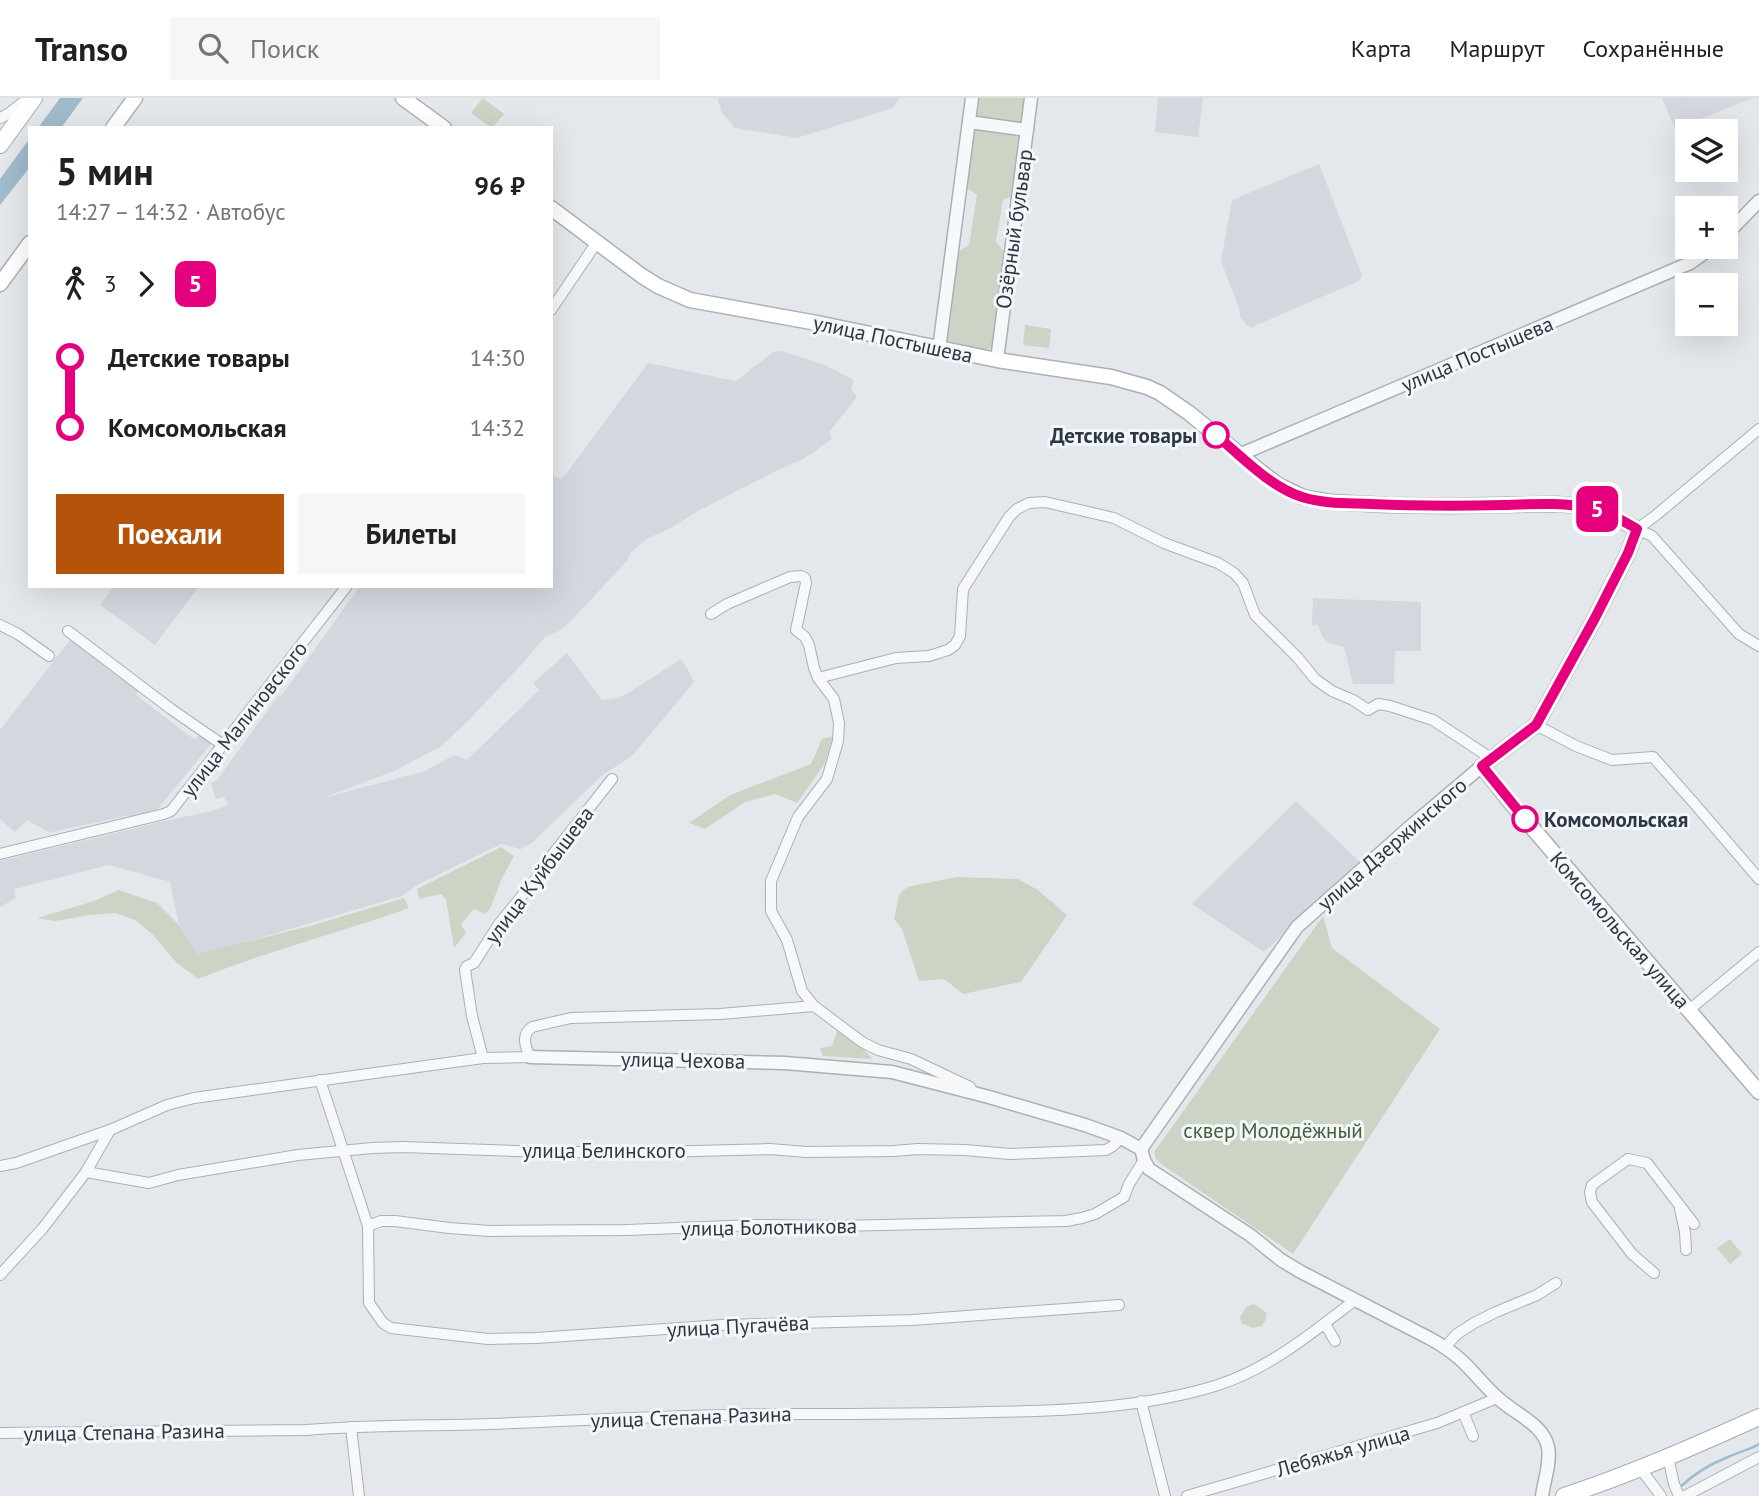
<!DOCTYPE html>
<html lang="ru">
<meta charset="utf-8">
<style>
body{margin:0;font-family:"PT Sans",sans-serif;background:#f6f6f6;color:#202124;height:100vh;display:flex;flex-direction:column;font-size:26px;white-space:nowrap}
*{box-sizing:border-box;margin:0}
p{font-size:23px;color:#757577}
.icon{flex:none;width:38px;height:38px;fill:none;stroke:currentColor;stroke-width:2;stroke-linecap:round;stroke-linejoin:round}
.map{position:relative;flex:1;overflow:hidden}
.side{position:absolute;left:28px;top:28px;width:525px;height:462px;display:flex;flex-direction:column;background:#fff;border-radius:0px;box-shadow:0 7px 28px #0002}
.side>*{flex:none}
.badge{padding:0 14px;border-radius:10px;font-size:24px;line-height:46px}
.buttons{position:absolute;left:1675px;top:21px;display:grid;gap:14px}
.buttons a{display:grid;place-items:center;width:63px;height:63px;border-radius:0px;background:#fff;box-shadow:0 7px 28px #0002;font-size:35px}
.map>.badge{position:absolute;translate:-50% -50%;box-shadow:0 0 0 4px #fff}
.legs{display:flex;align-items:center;gap:10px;height:77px;padding:0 28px;font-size:23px}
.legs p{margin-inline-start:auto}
.headline{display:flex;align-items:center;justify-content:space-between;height:119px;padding:0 28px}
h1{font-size:38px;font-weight:600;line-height:52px}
.button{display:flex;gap:14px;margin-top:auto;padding:14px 28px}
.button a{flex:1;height:80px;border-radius:0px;background:#b45309;color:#fff;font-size:28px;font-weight:600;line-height:80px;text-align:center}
.button a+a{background:#f6f6f6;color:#202124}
ul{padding:0 28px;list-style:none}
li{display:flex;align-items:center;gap:24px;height:70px;font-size:26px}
li i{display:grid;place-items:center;width:10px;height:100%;margin:0 9px;background:currentColor}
li i::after{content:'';width:18px;height:18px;margin:-9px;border:5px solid;border-radius:50%;background:#fff}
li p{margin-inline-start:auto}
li:first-child i{background:linear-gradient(#0000 50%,currentColor 0)}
li:last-child i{background:linear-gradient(currentColor 50%,#0000 0)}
header{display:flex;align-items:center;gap:42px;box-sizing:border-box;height:98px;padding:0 35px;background:#fff;border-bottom:2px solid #e0e0e0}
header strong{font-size:33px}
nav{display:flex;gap:38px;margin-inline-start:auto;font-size:24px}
.search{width:490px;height:63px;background:#f6f6f6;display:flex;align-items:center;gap:18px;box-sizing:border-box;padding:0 24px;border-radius:0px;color:#757577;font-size:26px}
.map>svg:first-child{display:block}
.built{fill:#d2d8de}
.green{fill:#ccd5c5}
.water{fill:#a0bbcb}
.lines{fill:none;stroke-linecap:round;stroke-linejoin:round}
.stream{stroke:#a0bbcb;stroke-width:2.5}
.minor-casing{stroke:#a9b0b6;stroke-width:12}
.tertiary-casing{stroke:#a9b0b6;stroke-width:15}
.secondary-casing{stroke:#a9b0b6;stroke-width:17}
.primary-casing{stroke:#a4aeb7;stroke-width:18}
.minor{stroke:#f7f8fa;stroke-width:10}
.tertiary{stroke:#f7f8fa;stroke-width:12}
.secondary{stroke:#fff;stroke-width:14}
.primary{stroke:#fff;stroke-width:16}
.line-1-casing{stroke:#fff;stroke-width:16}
.line-1{stroke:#e6007e;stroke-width:10}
.stop-1-dot{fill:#fff;stroke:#e6007e;stroke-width:3.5}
.labels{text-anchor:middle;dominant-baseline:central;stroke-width:6;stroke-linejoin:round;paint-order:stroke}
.street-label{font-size:21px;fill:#2c3844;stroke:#f4f7f9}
.stop-label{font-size:21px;font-weight:bold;fill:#2c3844;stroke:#f4f7f9;text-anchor:end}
.park-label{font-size:21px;fill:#466039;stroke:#f4f7f9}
</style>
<header>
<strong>Transo</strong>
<div class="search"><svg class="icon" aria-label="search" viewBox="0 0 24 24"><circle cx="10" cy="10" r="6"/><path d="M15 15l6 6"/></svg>Поиск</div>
<nav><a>Карта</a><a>Маршрут</a><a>Сохранённые</a></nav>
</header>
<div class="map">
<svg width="1759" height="1398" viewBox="0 0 1759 1398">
<rect width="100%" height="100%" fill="#e4e8ec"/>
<g class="built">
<path d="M717,0H900L893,10L797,40L735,30L722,15Z"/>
<path d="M1158,0H1203L1198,39L1155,34Z"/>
<path d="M1662,0H1753L1675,31Z"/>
<path d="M1319,66L1362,177L1359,183L1252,229L1247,228L1240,218L1239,210L1221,163L1232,102Z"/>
<path d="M782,253L825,267L854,282L851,290L857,299L829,334L832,341L803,361L776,373L698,413L669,431L648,440L630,455L627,463L567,527L559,533L546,538L522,566L464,627L440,649L394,673L323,700L425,673L454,657L467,662L539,592L533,585L567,555L602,602L617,600L630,594L681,561L691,577L694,584L632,658L601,678L532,745L521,751L501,746L417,787L402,798L186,862L170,784L109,767L14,791L16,800L0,809V763L169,722L212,713L228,707L224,699L216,701L211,685L217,682L278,598L282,597L360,488H551V377L561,381L566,376L648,265L736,283L773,254Z"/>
<path d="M114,488H199L155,547L100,507Z"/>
<path d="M1313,500L1421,504V553H1395L1394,586H1353L1344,549L1329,545L1323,540L1318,527H1312Z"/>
<path d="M70,542L74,544L139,592L136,597L195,642L199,637L211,646L156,713L145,718H126L52,734L47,733L27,722L15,734L0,721V632Z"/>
<path d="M1296,703L1360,764L1264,854L1192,806Z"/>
</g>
<g class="green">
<path d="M483,0L504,16L492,30L471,15Z"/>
<path d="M978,0H1027L1024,22L1019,27L979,22C974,16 977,8 978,0Z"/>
<path d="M975,29L1019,37L1020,40L1015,97L1003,102L996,144L1008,158L993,249C982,255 957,248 946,242L959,153L969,147L977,97L967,90Z"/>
<path d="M1025,227L1051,231L1049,250L1023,247Z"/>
<path d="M833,638L825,665L797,705L775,696L745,704L705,731L689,725L730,697L811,666L822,641Z"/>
<path d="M501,749L514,758L501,782L491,809L485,816L474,811L461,826L466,835L454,850L446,801L441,796L419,801L417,791Z"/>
<path d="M957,779L1018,781L1038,792L1067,817L1021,884L963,896L944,881L919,883L902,831L894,821L899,797L907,789Z"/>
<path d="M119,792L157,805L177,825L197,856L310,828L404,800L409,810C339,835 267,853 198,881L176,864L153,837L135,822L115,815L91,817L55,823L37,820L94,803Z"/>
<path d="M1323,818L1332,850L1440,931L1293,1156L1161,1066L1156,1061L1154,1054Z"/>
<path d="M837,933L858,945L872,961L823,958L820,950L832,948Z"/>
<path d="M1730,1141L1742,1156L1730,1166L1717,1150Z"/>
<path d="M1254,1206L1267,1215L1266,1221L1262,1228L1253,1230L1241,1225L1240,1219L1246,1209Z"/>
</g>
<g class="water">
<path d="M60,0H83L61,30H38Z"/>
<path d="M30,40V69L0,107V81Z"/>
</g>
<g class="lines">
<path class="stream" d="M1680,1389C1694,1376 1710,1366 1728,1359C1738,1354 1749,1352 1759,1346"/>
<g class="minor-casing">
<g id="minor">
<path d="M0,20L8,16L26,2"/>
<path d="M551,212L597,144"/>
<path d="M1759,331L1655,418L1637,431L1652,438L1739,536L1759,548"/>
<path d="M711,516L727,506L790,479L801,478L805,480L806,485L796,532L805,539L809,547L814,570L818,580L834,601L839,625L838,643L827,681L798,719L771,783V813L787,842L802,893L814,908L862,944L878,952L911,961L970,989L973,995"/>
<path d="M0,527L18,536L49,558"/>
<path d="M68,533L171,611L223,647"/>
<path d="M818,580L896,560L929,558L948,552L955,547L960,538L963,491L1009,419L1017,411L1029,405L1045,404L1114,420L1164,445L1218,465L1234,475L1243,485L1255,517L1298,560L1315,581L1332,593L1353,602L1368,612L1378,606L1390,608L1433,622L1492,661"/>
<path d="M1536,627L1576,648L1612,662L1653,659L1693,704L1759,781"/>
<path d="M0,756L164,716L171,713L347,488"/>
<path d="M1689,912L1759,854"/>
<path d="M483,960L472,918L465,872L467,868L474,865L499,826L542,773L549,761L612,681"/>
<path d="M320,982L368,1128L369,1205L383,1225L391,1230L488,1241L536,1240L722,1227L912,1222L1119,1207"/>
<path d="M0,1068L16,1065L110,1032L167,1007L194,1000L483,960L530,959C525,948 521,937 532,929L571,920L720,916L814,908"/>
<path d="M86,1074L149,1085L178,1077L298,1057L372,1050L403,1049L544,1054H656L770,1051L806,1054L894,1053L918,1051L965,1052L1010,1056L1106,1052L1113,1048L1121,1040"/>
<path d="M1680,1111L1685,1134L1686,1152"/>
<path d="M368,1128L381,1123H395L449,1130L490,1133L627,1132L755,1127L837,1128L1066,1123L1082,1120L1095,1116L1124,1099L1129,1086L1144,1062"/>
<path d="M1654,1175L1632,1156L1592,1104L1590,1094L1592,1087L1628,1061L1647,1065L1694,1126"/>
<path d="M0,1177L43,1130L86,1074L110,1032"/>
<path d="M1325,1226L1335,1243"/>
<path d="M1445,1249L1457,1236L1474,1225L1496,1214L1537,1197L1556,1185"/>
<path d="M1141,1303L1165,1398"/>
<path d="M1463,1314L1473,1338"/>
<path d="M351,1329L359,1398"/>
<path d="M0,1335L307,1332C368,1327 429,1328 490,1326C590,1322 688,1316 788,1316C854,1316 921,1316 988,1314C1063,1313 1145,1310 1218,1287C1270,1270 1312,1235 1355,1202"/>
<path d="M1668,1359L1674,1386L1679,1398"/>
<path d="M1640,1370L1661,1398"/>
<path d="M1187,1398L1437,1325L1497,1300"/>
<path d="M1685,1398L1759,1359"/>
</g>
</g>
<g class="tertiary-casing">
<g id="tertiary">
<path d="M969,24L1027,32"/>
<path d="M1726,137L1759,103"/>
<path d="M939,251L972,0"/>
<path d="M997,262L1031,0"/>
<path d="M1239,357L1690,165L1713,149"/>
<path d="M530,959L785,965L892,974L989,999L1085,1027L1121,1040L1141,1051"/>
<path d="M1141,1051L1144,1062L1149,1071L1250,1137L1281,1162L1301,1174L1429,1240C1440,1246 1451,1253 1461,1262C1474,1274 1485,1289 1499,1301C1514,1315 1544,1327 1548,1349C1551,1364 1544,1383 1542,1398"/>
<path d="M1141,1051L1297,829L1412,727L1482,668"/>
</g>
</g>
<g class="secondary-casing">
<g id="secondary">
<path d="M403,0L444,30"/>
<path d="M113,30L135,0"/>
<path d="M551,110L642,178L658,188L690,202L817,225L997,262L1111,279L1147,289L1160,295L1189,315L1261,374L1278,387L1303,399L1331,404L1387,407L1446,408L1557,406L1580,408L1611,417L1637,431L1628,455L1595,520L1536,627L1482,668L1511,705L1759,994"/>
<path d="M0,186L30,145"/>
</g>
</g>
<g class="primary-casing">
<g id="primary">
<path d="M0,47L34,0"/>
<path d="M1564,1398C1631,1376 1695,1348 1759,1319"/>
</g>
</g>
<use href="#minor" class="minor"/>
<use href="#tertiary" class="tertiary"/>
<use href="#secondary" class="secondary"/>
<use href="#primary" class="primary"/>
</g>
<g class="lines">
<g class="line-1-casing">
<path id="line-1" d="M1216,337C1242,359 1269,388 1302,399C1324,406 1348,405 1371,406C1415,408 1459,408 1504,407C1534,406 1564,404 1594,411C1609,414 1623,423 1637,431L1628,455L1595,520L1536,627L1482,668L1525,721"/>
</g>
<use href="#line-1" class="line-1"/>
</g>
<g class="stop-1-dot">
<circle cx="1216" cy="337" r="12"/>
<circle cx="1525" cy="721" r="12"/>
</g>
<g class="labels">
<g class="street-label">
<text transform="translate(1014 131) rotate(-82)">Озёрный бульвар</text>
<text transform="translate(893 241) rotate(12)">улица Постышева</text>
<text transform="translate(1477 256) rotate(-23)">улица Постышева</text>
<text transform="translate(244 621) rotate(-52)">улица Малиновского</text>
<text transform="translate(1392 746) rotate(-41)">улица Дзержинского</text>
<text transform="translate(539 777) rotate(-53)">улица Куйбышева</text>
<text transform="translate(1620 832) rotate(49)">Комсомольская улица</text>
<text transform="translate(683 962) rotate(1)">улица Чехова</text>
<text x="604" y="1052">улица Белинского</text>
<text transform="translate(769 1129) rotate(-1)">улица Болотникова</text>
<text transform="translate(738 1228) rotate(-3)">улица Пугачёва</text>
<text transform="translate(691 1319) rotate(-2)">улица Степана Разина</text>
<text transform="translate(124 1334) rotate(-1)">улица Степана Разина</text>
<text transform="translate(1343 1353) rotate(-16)">Лебяжья улица</text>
</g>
<g class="stop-label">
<text x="1197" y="337">Детские товары</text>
<text x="1544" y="721" text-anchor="start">Комсомольская</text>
</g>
<g class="park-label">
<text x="1273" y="1032">сквер Молодёжный</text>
</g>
</g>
</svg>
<div class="buttons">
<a><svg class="icon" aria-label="layers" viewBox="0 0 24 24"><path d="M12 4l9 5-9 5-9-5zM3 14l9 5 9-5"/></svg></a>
<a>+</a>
<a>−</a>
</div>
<b class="badge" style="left:1597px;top:411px;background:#e6007e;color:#fff">5</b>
<section class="side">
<div class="headline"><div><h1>5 мин</h1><p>14:27 – 14:32 · Автобус</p></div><b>96 ₽</b></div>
<div class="legs"><svg class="icon" aria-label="walk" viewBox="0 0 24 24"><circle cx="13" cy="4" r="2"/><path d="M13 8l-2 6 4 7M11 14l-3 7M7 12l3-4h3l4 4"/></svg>3<svg class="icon" aria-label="forward" viewBox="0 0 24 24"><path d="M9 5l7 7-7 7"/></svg><b class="badge" style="background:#e6007e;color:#fff">5</b></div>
<ul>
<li><i style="color:#e6007e"></i><b>Детские товары</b><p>14:30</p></li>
<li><i style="color:#e6007e"></i><b>Комсомольская</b><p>14:32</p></li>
</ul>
<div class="button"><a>Поехали</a><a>Билеты</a></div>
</section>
</div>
